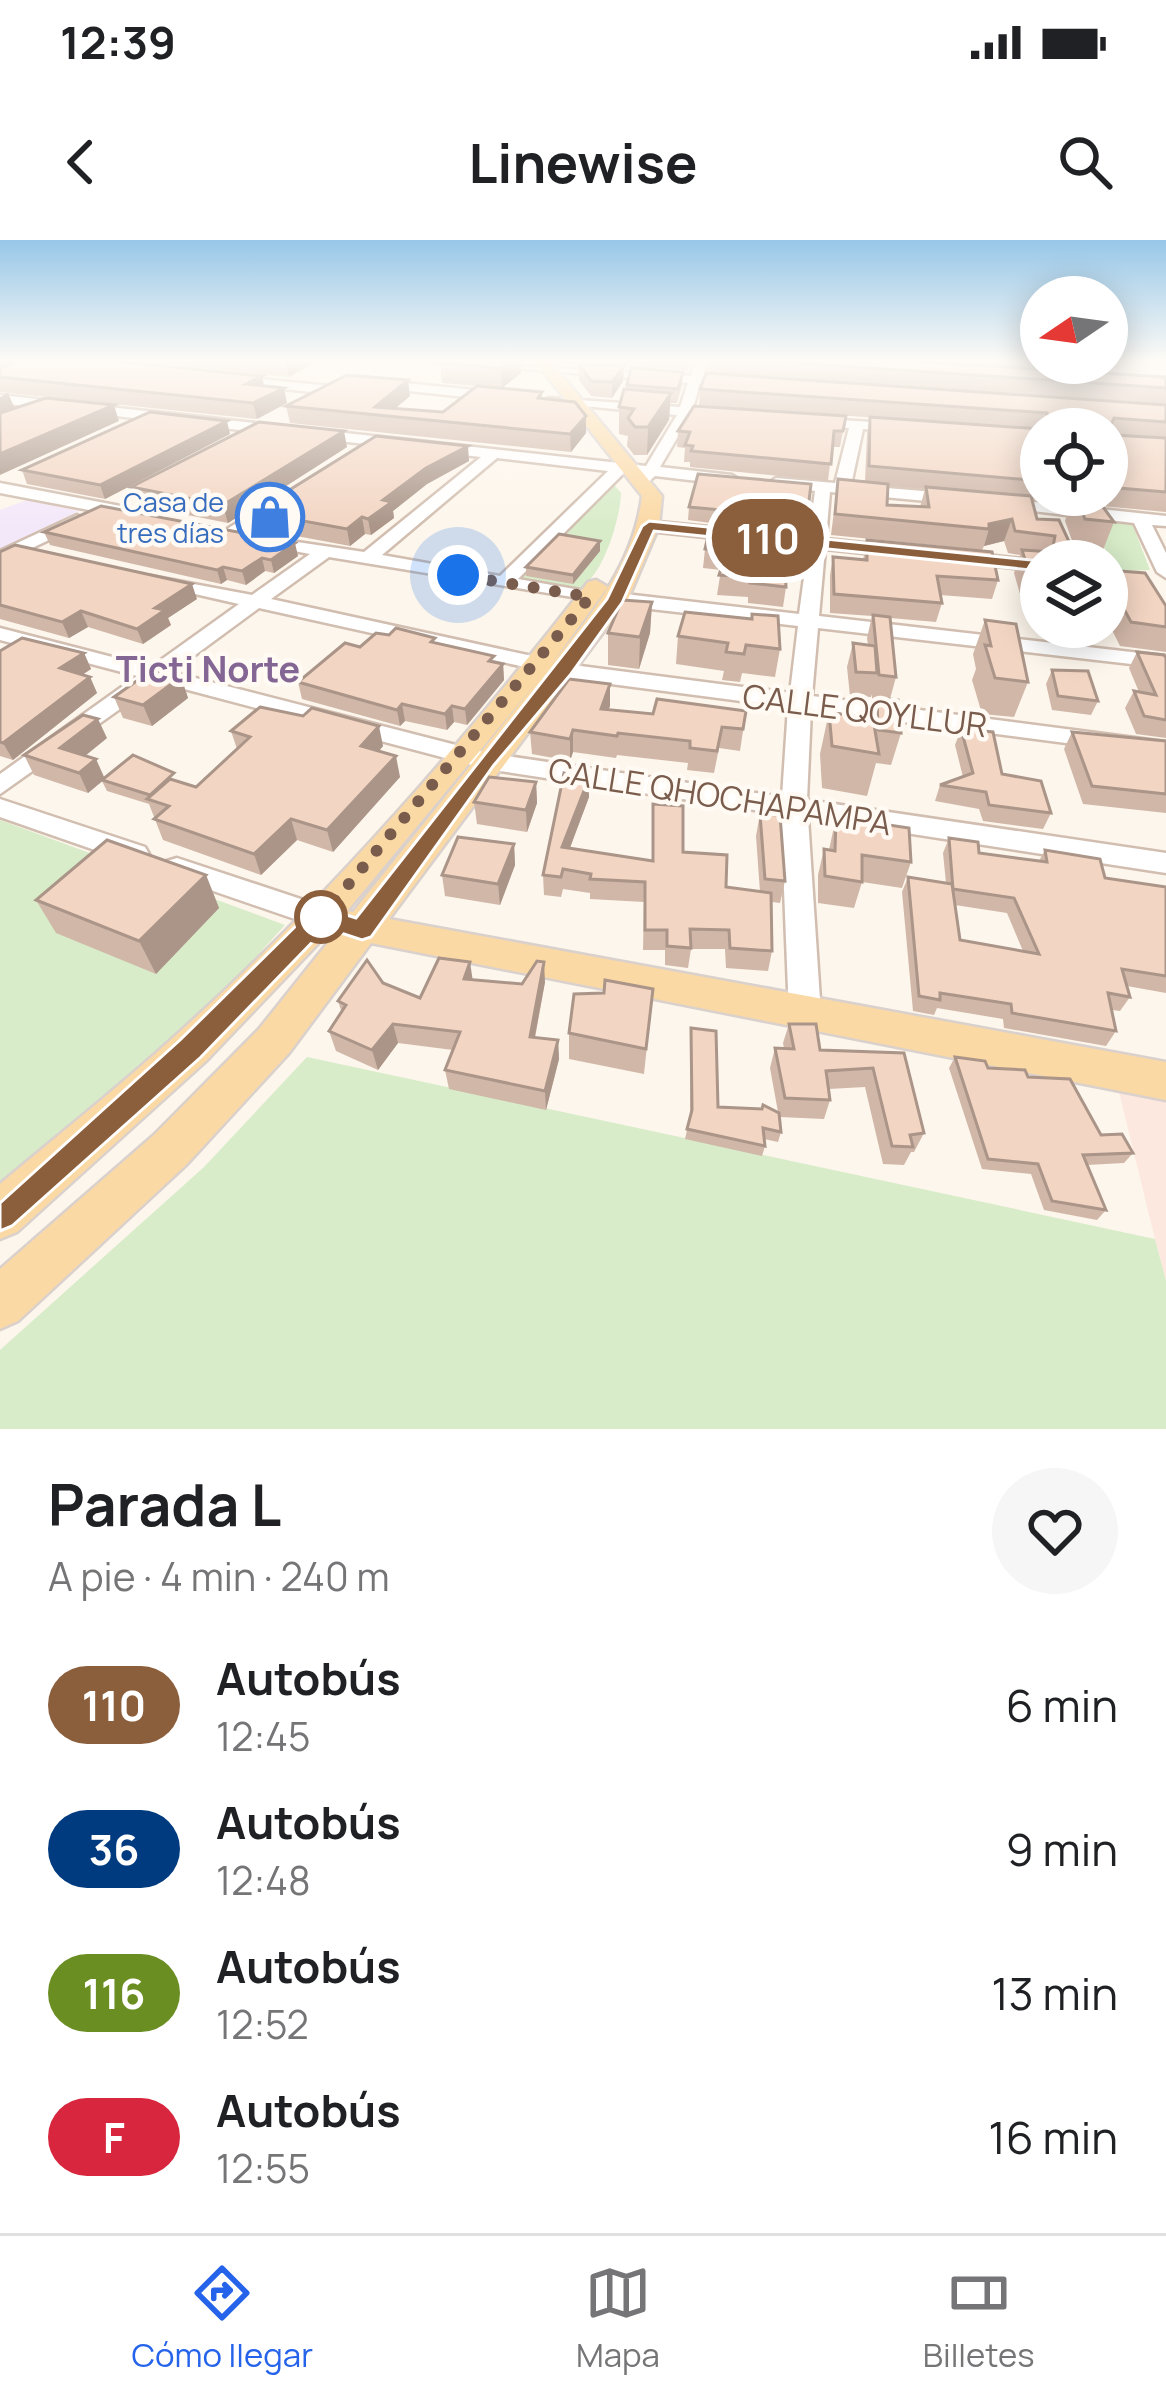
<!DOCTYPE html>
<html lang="es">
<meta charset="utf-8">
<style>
body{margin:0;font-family:Manrope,sans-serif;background:#f6f6f6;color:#202124;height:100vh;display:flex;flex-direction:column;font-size:45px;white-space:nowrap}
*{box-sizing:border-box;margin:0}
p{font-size:39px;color:#757577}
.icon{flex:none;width:66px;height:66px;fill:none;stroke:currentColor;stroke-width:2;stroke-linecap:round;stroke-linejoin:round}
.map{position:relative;height:1189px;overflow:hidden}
.drawer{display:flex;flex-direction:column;background:#fff;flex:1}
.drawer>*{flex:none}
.badge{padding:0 24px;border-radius:39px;font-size:42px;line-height:78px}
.needle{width:78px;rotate:257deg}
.buttons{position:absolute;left:1020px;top:36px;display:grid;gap:24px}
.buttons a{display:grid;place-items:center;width:108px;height:108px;border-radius:50%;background:#fff;box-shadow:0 6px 30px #0003;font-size:60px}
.you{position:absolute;width:60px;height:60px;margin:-30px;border:9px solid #fff;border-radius:50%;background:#1a73e8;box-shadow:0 0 0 18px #1a73e833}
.map>.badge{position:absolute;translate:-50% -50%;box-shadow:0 0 0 6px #fff}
.round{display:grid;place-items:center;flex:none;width:126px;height:126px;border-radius:63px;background:#f6f6f6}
.head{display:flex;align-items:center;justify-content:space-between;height:204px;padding:0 48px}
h1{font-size:57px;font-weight:700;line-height:90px}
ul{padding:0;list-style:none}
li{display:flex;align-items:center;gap:36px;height:144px;padding:0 48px}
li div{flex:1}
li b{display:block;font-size:45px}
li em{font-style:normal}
li .badge{min-width:132px;font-weight:700;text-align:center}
.status{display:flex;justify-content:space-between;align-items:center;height:84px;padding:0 60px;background:#fff;direction:ltr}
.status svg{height:33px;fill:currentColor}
header{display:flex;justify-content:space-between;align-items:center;height:156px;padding:0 48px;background:#fff;font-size:54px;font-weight:700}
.dock{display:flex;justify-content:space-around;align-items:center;height:168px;border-top:3px solid #e0e0e0;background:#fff;font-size:33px;color:#757577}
.dock a{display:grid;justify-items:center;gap:6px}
.dock .selected{color:#2563eb}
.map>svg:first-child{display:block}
.commercial{fill:#fde8e0}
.education{fill:#f3e8fa}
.green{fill:#d8ecc9}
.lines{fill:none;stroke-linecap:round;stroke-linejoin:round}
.minor-casing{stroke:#d1beb0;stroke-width:5}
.major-casing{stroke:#dad1cd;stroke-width:5}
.minor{fill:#fff;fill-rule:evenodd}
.major{fill:#fbd9a5;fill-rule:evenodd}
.wall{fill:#d1b7a8;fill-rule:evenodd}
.shaded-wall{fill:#aa9588}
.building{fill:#f3d5c3;stroke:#aa9588;stroke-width:3}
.line{fill:#8b5e3c;stroke:#fff;stroke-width:3}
.walk{stroke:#7a5c4d;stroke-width:12;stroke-dasharray:0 21.6}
.stop-dot{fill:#fff;stroke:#8b5e3c;stroke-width:6}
.labels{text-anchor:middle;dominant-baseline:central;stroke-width:9;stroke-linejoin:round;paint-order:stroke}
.far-shop-label{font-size:27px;fill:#366cbe;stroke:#fffaf3;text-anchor:end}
.street-label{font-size:33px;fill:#7a5c4d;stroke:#fffaf3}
.neighbourhood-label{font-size:36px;font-weight:bold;fill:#846695;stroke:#fffaf3}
</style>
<div class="status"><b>12:39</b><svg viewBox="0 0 49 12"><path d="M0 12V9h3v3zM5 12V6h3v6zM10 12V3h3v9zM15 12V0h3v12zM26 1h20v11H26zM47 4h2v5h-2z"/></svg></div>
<header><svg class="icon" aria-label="back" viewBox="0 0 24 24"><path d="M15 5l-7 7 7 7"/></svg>Linewise<svg class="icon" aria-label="search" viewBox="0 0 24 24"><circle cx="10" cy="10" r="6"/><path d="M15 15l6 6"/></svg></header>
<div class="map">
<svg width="1166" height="1189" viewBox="0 0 1166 1189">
<rect width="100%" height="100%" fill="#fdf6ec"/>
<path class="commercial" d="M1119,852L1166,860V1041L1155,999Z"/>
<path class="education" d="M27,260L79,271L0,309V270Z"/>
<g class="green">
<path d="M611,241L621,253C621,276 601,348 572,350C555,351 533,343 516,340Z"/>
<path d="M1082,275L1132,283L1150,330L1120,331Z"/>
<path d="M0,580L285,685L210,768L0,955Z"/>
<path d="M307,817L1155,999L1166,1041V1189H0V1110L204,927Z"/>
</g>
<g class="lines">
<g class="minor-casing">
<g id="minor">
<path d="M420,120L691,136L696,120H708L703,137L743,143L737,147L700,144L693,168L733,174L726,178L690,176L660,227L732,235L740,240L732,245L655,236L644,246L636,241L640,234L624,233L518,339L597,353V361L329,317L271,359L546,419V429L538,430L259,368L172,432L487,513L782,557L788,467L565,438L554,431L565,424L790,453L798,386L616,365L606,359L616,353L799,374L808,308L649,291L640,286L649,281L809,297L815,251L768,243L776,238L835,243L849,188L812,185L807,178L905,184L910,191L863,189L851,245L959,254L967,259L959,264L830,252L826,299L902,307L911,312L902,317L825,309L819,376L1166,416V428L818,388L812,456L1166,502V516L811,470L807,560L1166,613V633L808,578L821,775L817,785L805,789L793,785L789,775L781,574L487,529L158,442L0,554V534L137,436L0,400V388L151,427L239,364L151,344V336L252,355L310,314L257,304V296L364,312L481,217L0,163V155L646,226L677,175L542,162L549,158L680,167L688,143ZM497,218L608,231L500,336L382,315Z"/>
<path d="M1041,123H1053L1090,189H1076Z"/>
<path d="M228,136L331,146L337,150L331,154L224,143Z"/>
<path d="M375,140L504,153L510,157L504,161L371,147Z"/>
<path d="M0,243L131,268L139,273L131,278L0,253Z"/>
<path d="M280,256L294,259L239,297H227V289Z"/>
<path d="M997,258L1166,276V286L1152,285L1166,313V338L1157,332L1134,283L991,266L989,263Z"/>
<path d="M77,275L85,280L83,284L0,323V311Z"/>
<path d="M958,312L1041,321H1043L1041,331L952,321V313Z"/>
<path d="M0,559L145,607L149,614L135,624L0,577Z"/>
<path d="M177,618L331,669L336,677L331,685L321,688L167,635L163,628L167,621Z"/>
</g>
</g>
<g class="major-casing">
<path id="major" d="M534,120H549L662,256L659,286L628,359L389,679L1166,822V860L371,703L289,813L186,925L18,1081L0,1089V1029L154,895L259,789L334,695L329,692L206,821L17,992L0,999V944C58,895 119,847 175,796C325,662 465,501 588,342L596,340L608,347L550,426C591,375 634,324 642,256ZM541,437L353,672L347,671Z"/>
</g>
<use href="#minor" class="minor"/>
<use href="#major" class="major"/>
</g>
<g class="wall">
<path d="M0,120L262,136L264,146L287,163L257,179L0,152Z"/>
<path d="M121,120H320L289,137Z"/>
<path d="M444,120H530L521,121V133L502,148L442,143L440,123Z"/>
<path d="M564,120H692L688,130L624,127L623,141L612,158L591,156L579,140V125L613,126L567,124Z"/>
<path d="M710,120H1041V123H1047L1045,129L1166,137V164L709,132Z"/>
<path d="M683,132L682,146L677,163H670L669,180L647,215H634L627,206L628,196L619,194V167L627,145Z"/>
<path d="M700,149L1166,165V272L1102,266L1114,282L1103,310L1074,306L1065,281L1071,263L1031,259L1037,279L1078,321H1041V378L1026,375L1014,333L1020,315L1008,313L1004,301L984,306L982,310L831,295L838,239L865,242L867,194L870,177L932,182L699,165ZM1041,189H1107V255H1041ZM888,246L925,249L920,267L887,265Z"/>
<path d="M542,152V159L586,176V193L571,212L290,183L286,166L410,156L396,168L443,172Z"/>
<path d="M846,176L840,207H832L828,241L690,227V222H684L685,208L677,207L678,191Z"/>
<path d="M230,194L105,259L27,244L22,230Z"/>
<path d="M347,207L228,283L137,265L131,247Z"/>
<path d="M469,221L427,244L393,271L394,278L371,295L365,294L350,306L259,289L254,272Z"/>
<path d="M689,267L807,278L805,292L783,290L778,325L786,347L783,367L748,363V357L717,355L721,330L703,328L705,309L711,283L688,280Z"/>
<path d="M44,292L298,316L274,333L265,331L246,345L227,340L221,344L50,305Z"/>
<path d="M867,300L998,340L992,359L940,355L942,363L936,382L890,378L896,437L890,459L901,493L891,525L876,523L867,556L822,548L820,514L829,472L872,479L877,460L872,459V454L871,457L850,456L847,427L853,403L868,405L867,398L872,376L830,373V335L833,317L863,320Z"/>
<path d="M600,311L573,344L526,336V327Z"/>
<path d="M0,312L197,359L168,378L171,385L143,404L88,387L69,398L0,379Z"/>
<path d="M1107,330L1166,366V412L1120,406L1112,390L1096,387H1107Z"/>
<path d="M652,362L650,393L639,429L608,425V393Z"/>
<path d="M985,380L1028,442L1014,477L982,474L972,440L976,429L973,414Z"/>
<path d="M678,396L780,409L775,437L742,433L740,442L722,440L724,431L676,424Z"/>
<path d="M435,403L503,424L504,440L467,485L454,482L447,490L405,481L400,486L302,459L298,442L360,407Z"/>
<path d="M0,411L84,413L91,429L82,435L90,437L97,453L13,520L0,516Z"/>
<path d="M1137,412L1166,418V498L1136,494L1125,468L1134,451L1139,452L1129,428Z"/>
<path d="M1052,430L1098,461L1091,475L1052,470L1046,444Z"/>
<path d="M181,437L188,458L152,486L123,478L114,457Z"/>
<path d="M610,466L608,470L653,474L746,471L740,511L719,508L714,533L687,530L688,523L617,515L616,518L573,512L570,521L532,514L530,492Z"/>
<path d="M961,489L1002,534L1051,573L1043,589L983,581L979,569L935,561L940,545L963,537L955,505Z"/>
<path d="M231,491L383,506L379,511L400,537L333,612L297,600L261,635L163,600L149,564L107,551L102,541L88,553L34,535L24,515L107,498L85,516L105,538L177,541L196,547L237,509Z"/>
<path d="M1072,492L1166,501V573L1083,564L1064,509Z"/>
<path d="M589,538V557L570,608L652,621L653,564L683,612L726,647L760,652L756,596L760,574L785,641L780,663L772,662V711L768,731L726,728L725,709H691L688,728L665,725V710H643L644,662L590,659V653L563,649L561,657L544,655L543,635Z"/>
<path d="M536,542L537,563L527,592L477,584L474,562Z"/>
<path d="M836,577L911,622L902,648L862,642L854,668L818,663V635L824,609L829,610Z"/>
<path d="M949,598L979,613L1039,621L1045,610L1105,638L1166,647V753L1127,746L1130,757L1120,771L1112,770L1116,791L1106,806L1004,788L1003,779L937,768L934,775L913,771L902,652L908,637L946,643L943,613ZM955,665L1007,673L1023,711L960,700Z"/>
<path d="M514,604L515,625L500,665L445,656L442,635Z"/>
<path d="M206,635L219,668L156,734L56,693L36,660Z"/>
<path d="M473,740L522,744L545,742L535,798L558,800L559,819L546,870L449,849L445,830L453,810L398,803L378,830L336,811L329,791L342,773L338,761L383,743L420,758Z"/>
<path d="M653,749L644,834L569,819V793L604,753Z"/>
<path d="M789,784L820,810L904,813L924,893L914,912H911L904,925L883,924L865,847L829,849L830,860L824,879L780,877L781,892L778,902L764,899L765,906L762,916L685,899L690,877L691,788L718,867L778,872L770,828L775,808H784L783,803Z"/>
<path d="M955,817L988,828L1028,837L1101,895L1133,913L1124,923L1087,925L1106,970L1097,980L1044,970L1031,934L982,929L949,828Z"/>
</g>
<g class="shaded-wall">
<path d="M0,120H24L0,130Z"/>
<path d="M291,120H320L289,137L286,122Z"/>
<path d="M511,120H521V133L502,148L501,128Z"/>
<path d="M624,126L623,141L612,158V142Z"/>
<path d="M262,136L265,151L246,144Z"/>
<path d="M408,140L410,156L386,176L375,167Z"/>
<path d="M284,148L287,163L257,179L253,163Z"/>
<path d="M8,153L15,169L0,176V157Z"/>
<path d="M671,153L669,180L647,215L648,187Z"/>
<path d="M114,165L119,181L0,235V214Z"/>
<path d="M586,176V193L571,212L570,194Z"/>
<path d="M227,181L230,194L105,259L100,245Z"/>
<path d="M344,191L347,207L228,283L223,265Z"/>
<path d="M468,206L469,221L427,244L393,271L394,278L371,295L368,279L383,260L426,228Z"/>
<path d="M362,277L365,294L350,306L347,289Z"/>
<path d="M1012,279L1004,301L984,306L989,289V284Z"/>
<path d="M600,301V311L573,344V335Z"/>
<path d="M295,303L298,316L274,333L271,320Z"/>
<path d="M262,318L265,331L246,345L242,331Z"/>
<path d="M223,327L227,340L221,344L217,330Z"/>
<path d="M192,344L197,359L168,378L171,385L143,404L137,389L155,368Z"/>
<path d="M652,362L650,393L639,429L640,397Z"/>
<path d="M81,371L88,387L69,398L62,382Z"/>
<path d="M84,413L91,429L68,444L60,428Z"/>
<path d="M503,424L504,440L467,485L465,469Z"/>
<path d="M90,437L97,453L13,520L3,503Z"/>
<path d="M181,437L188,458L152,486L143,465Z"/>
<path d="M610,444V466L601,491V469Z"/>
<path d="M402,464L405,481L400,486L397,470Z"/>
<path d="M452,466L454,482L447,490L445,474Z"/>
<path d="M98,479L107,498L70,528L60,508Z"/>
<path d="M379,486L383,506L366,527L361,506Z"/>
<path d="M573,490V512L570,521V499Z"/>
<path d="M396,516L400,537L333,612L327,590Z"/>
<path d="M96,519L105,539L88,553L79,533Z"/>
<path d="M589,538V557L563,626L562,607Z"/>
<path d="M536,542L537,563L527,592L526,570Z"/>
<path d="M291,579L297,600L261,635L254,614Z"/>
<path d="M514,604L515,625L500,665L498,644Z"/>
<path d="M206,635L219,668L156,734L139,701Z"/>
<path d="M470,722L473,742L464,739Z"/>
<path d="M544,722L545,742L531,817L530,797Z"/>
<path d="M393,784L398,803L378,830L372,810Z"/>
<path d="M558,800L559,819L546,870L545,851Z"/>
</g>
<g class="building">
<path d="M24,120H104L262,136L246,144L284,148L253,163L0,137V128Z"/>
<path d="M444,120H511L501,128L440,123Z"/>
<path d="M753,120H892L1166,137V148Z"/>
<path d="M579,125L624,126L612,142L591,141Z"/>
<path d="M631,128L683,132L678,149L627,145Z"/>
<path d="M706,133L1166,165V182L1114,178L1109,190L1113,195L1166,198V252L1107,247V189H1047L1051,185L1047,173L700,149Z"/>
<path d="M347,135L408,140L375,167L443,172L477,146L542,152L538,158L575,162L586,176L570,194L286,166Z"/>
<path d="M624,149L671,153L648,187H635L628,178L634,169L619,167Z"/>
<path d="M46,158L114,165L0,214V173Z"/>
<path d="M694,166L846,176L843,191H834L831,224L691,211L693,206L685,205L690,192L678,191Z"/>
<path d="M150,172L227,181L100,245L22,230Z"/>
<path d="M870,177L1041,189V241L869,226Z"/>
<path d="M259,182L344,191L223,265L131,247Z"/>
<path d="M376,196L468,206L426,228L383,260L392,262L368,279L362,277L347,289L254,272Z"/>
<path d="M698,234L811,244L807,278L689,267Z"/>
<path d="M838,239L888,244L887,265L929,267L926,247L1031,256L1037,279L1059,280L1078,321H1041V353L1035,352L1022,310L1052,312L1055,296L1015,291L1012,279L989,284V289L835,274Z"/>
<path d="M1075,255L1095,256L1114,282L1085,279Z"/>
<path d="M101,266L295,303L271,320L262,318L242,331L223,327L217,330L44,292Z"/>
<path d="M711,283L783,290L778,325L785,326L786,347L750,343L751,337L719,335L727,311L705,309Z"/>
<path d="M559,294L600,301L573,335L526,327Z"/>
<path d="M867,300L992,312L998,340L937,336L942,363L834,354L833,317L867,320Z"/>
<path d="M15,305L192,344L155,368L165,370L137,389L81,371L62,382L0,365V312Z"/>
<path d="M1107,330L1145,333L1166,366V387L1131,382L1123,367L1107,364Z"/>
<path d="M622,360L652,362L640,397L608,393Z"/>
<path d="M685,372L752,379V374L778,376L780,409L746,405L744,414L726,412L728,403L678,396Z"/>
<path d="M873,375L890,377L896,437L879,435Z"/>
<path d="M985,380L1016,384L1028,442L995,438L985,405L991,406Z"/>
<path d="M396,388L435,398L431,402L494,416L489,421L503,424L465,469L452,466L445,474L402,464L397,470L298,442L345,403L360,407L376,393L389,395Z"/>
<path d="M22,398L84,413L60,428L90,437L3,503L0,502V411Z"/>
<path d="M853,403L875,406L877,433L856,432Z"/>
<path d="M1137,412L1164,415L1166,418V480L1144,476L1134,451L1156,455Z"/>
<path d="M152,430L181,437L143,465L114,457Z"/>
<path d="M1052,430L1088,431L1098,461L1058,456Z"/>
<path d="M569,439L610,444L601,469L653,474L657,459L746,471L743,489L722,487L717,511L690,508V501L618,493L617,496L573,490L570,499L530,492Z"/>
<path d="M877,458L898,460L901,493L878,490Z"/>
<path d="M260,467L303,476L312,468L379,486L361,506L396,516L327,590L291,579L254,614L154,579L169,566L147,559L170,539L196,547L250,497L231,491Z"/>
<path d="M829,472L873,479L879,514L832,506Z"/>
<path d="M83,475L98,479L60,508L96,519L79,533L24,515Z"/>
<path d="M961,489L993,492L1002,534L1041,541L1051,573L989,565L986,552L940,545L973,533Z"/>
<path d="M1072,492L1166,501V554L1092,546Z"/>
<path d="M133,515L174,533L150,555L102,540Z"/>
<path d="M564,533L589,538L562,607L653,621V564L683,566V612L727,615L726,647L771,653L772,711L730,708L729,690L690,689L691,708L667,706V690H645V642L590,639L591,634L563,629L561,637L543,635Z"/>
<path d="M489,537L536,542L526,570L474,562Z"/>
<path d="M760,574L780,575L785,641L765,639Z"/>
<path d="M836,577L909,588L911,622L862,615V642L825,636L824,609L835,611Z"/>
<path d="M458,597L514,604L498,644L442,635Z"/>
<path d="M949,598L978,602L979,613L1047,622L1045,610L1100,619L1105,638L1166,647V736L1122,729L1130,757L1108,753L1116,791L1012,773L1011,764L940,753V760L919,756L908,637L952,644L960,700L1039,714L1014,658L953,649Z"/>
<path d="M107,600L206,635L139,701L36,660Z"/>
<path d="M439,718L470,722L464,739L522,744L537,721L544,722L530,797L558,800L545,851L445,830L460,792L393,784L372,810L329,791L346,765L338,761L367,720L383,743L420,758Z"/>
<path d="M605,740L653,749L646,809L569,793L574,754L604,753Z"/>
<path d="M789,784H816L820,810L904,813L924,893L910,895L913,907L892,906L873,828L826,831L830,860L785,858L775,808L794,809Z"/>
<path d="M691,788L716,791L718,867L762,869L763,865L779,873L781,892L763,888L765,906L687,889L692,870Z"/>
<path d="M955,817L985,821L988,828L1025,830L1028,837L1070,839L1101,895L1122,894L1133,913L1083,915L1106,970L1052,961L1038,924L988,919Z"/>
</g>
<linearGradient id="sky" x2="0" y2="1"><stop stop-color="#97c7e8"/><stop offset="0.42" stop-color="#fefbf6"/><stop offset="1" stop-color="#fefbf6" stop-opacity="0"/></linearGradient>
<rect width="1166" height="287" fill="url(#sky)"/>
<path class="line" d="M649,281L1041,321L1049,326L1041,331L654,291L622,363L571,434L494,525L371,697L362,700L326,688L201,817L12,986L0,991V963L180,800L312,670L321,667L356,678L607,359L642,286Z"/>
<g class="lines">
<path class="walk" d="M321,677L590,357L458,335"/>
</g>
<defs>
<g id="shop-ring" transform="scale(3.45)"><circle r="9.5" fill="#fffaf3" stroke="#3f7fe0" stroke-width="1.5"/><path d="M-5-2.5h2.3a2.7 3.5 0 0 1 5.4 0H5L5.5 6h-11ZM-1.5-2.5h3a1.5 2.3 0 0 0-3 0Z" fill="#3f7fe0"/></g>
</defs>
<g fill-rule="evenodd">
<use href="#shop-ring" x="270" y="277"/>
</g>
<circle class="stop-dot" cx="321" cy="677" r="24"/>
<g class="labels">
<g class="far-shop-label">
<text x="224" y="261">Casa de<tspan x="224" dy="31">tres días</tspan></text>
</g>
<g class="street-label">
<text transform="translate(865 470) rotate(7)">CALLE QOYLLUR</text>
<text transform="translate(720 556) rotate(9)">CALLE QHOCHAPAMPA</text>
</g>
<g class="neighbourhood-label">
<text x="208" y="428">Ticti Norte</text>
</g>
</g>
</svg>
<div class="buttons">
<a><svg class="needle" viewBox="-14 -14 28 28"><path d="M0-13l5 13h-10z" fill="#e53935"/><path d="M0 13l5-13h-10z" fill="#757577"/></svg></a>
<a><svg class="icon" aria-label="locate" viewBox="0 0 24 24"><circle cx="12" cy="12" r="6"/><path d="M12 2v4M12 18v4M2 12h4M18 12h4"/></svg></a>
<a><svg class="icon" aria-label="layers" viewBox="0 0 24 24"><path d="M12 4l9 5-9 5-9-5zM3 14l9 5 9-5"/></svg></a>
</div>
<div class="you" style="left:458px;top:335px"></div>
<b class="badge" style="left:768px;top:298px;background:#8b5e3c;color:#fff">110</b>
</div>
<section class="drawer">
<div class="head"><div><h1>Parada L</h1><p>A pie · 4 min · 240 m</p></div><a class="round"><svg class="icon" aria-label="heart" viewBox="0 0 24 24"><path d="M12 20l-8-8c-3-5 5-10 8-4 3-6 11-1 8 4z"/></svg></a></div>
<ul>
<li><span class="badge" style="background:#8b5e3c;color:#fff">110</span><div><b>Autobús</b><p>12:45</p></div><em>6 min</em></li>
<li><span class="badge" style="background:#003b80;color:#fff">36</span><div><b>Autobús</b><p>12:48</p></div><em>9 min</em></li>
<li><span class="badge" style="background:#6b8e23;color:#fff">116</span><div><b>Autobús</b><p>12:52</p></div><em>13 min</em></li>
<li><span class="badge" style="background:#d7263d;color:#fff">F</span><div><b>Autobús</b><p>12:55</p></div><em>16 min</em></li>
</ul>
</section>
<nav class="dock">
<a class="selected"><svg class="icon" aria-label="directions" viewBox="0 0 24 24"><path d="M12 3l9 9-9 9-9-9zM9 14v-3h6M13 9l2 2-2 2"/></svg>Cómo llegar</a>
<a><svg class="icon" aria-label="map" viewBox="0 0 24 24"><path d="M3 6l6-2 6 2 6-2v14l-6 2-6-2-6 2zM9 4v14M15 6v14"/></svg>Mapa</a>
<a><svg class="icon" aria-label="tickets" viewBox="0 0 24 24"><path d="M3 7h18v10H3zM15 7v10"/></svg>Billetes</a>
</nav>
